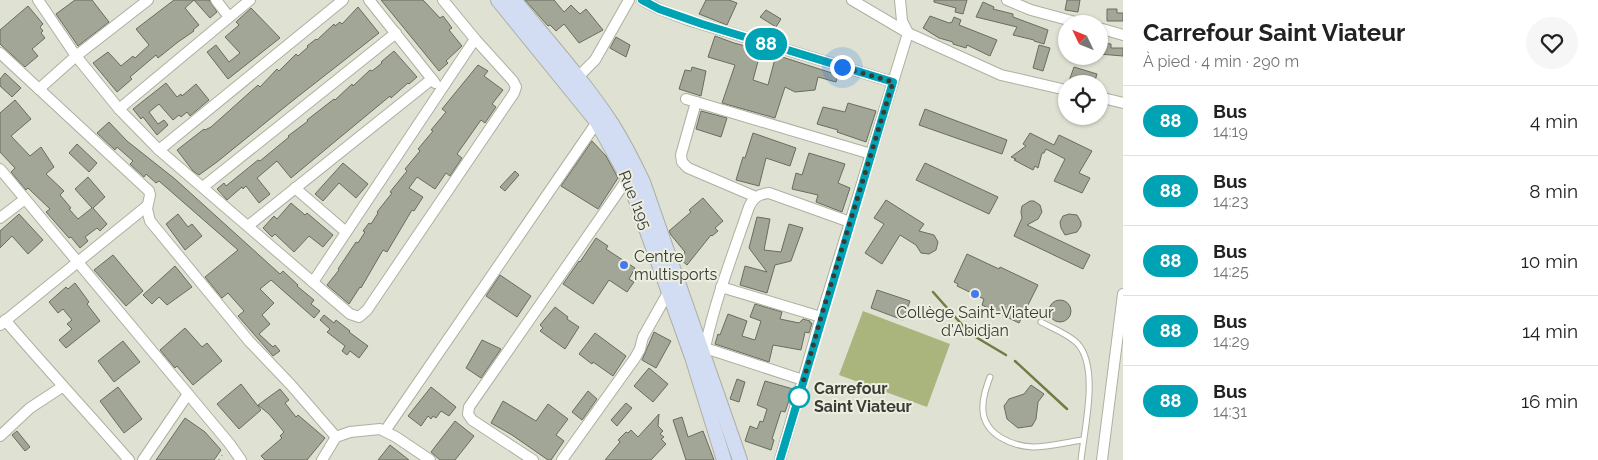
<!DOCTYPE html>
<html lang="fr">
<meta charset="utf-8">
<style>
body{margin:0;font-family:Raleway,sans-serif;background:#f6f6f6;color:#222;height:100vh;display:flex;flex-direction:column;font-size:19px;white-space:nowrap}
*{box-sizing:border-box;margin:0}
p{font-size:16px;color:#767676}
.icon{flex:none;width:28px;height:28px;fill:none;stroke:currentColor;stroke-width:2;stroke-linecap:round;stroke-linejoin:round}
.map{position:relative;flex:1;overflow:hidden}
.sheet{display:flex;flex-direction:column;background:#fff;width:475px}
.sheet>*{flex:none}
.badge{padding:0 10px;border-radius:16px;font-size:18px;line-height:32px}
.needle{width:32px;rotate:313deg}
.controls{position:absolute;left:1058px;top:15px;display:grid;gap:10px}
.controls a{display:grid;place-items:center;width:50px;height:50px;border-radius:50%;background:#fff;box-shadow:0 1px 4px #0004;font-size:25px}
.you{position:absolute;width:25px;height:25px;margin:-12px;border:4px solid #fff;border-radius:50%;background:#1a73e8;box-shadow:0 0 0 8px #1a73e833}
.map>.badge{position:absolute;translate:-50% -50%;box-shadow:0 0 0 2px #fff}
.round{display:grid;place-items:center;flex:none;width:52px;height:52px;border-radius:26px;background:#f6f6f6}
.summary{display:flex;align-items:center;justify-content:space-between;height:85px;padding:0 20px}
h1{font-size:24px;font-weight:700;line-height:38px}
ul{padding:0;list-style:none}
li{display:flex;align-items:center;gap:15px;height:70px;padding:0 20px;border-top:1px solid #e0e0e0}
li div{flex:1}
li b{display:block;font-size:19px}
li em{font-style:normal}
li .badge{min-width:55px;font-weight:700;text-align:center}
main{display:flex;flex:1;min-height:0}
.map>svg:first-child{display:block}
.green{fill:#aab47d}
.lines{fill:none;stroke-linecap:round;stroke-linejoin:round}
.stream{stroke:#727b42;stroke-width:2.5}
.building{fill:#a2a697;stroke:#696c5e}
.service-casing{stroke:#adb0a1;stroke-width:7}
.minor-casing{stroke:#adb0a1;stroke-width:12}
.secondary-casing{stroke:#adb0a1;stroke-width:16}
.path{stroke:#a2a599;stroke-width:2;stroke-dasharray:1 4;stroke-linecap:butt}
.service{stroke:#fff;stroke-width:5}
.minor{stroke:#fff;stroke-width:10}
.secondary{stroke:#d2dcf3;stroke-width:14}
.line-casing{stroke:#fff;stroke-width:11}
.line{stroke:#00a3b4;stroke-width:8}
.walk{stroke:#3a3b35;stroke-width:5;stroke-dasharray:0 9}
.poi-dot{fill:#4978ea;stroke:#ecefe0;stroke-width:2}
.stop-dot{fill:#fff;stroke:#00a3b4;stroke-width:2.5}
.labels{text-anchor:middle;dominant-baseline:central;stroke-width:4;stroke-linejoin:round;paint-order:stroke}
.street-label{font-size:16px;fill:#3a3b35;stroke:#ecefe0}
.poi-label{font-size:16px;fill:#3a3b35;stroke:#ecefe0;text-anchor:start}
.stop-label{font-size:16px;font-weight:bold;fill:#3a3b35;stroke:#ecefe0;text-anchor:start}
</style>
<main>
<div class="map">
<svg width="1123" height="460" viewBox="0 0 1123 460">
<rect width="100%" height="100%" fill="#dfe2d3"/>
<path class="green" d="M863,311L950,344L927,407L839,375Z"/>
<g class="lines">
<g class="stream">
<path d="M933,292L964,327L974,336L1006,355"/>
<path d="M1015,361L1067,409"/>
</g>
</g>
<g class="building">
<path d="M75,0H92L109,22L78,46L56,14Z"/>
<path d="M174,0H209L217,12L210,18L194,0L185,8L199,25L193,30L194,31L178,42L158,58L156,55L130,77L132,79L117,92L93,63L108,52L121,66L133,56L135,58L149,45L136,29Z"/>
<path d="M381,0H423L440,18L443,16L452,28L449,30L462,46L446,61L448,63L439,71Z"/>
<path d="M525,0H554L564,12L571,5L580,14L586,9L603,30L579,43L564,24L556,31L550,25L548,26Z"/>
<path d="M706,0H729L737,3L727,25L699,14Z"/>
<path d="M934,0H967L963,14L955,12L956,8L934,2Z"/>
<path d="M1067,0H1080L1078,12L1065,10Z"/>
<path d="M983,2L994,7L993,9L1013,14V17L1048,30L1044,44L1034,41V40L1013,35L1017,27L976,17Z"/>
<path d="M28,6L43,24L40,27L43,31L41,33L45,38L32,49L38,56L25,67L0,44V30Z"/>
<path d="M358,7L379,33L291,102L217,162L199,175L193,171L177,150L204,129L205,130L211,127L258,85L260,87L277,69L279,71L296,54L298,56L308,47L307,46L316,39L317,40L334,24L335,26L340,22L342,24Z"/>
<path d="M251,8L280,38L228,79L207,52L216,45L229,62L240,53L225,37L239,25L236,22Z"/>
<path d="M1107,9H1117V13H1123V21H1107Z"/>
<path d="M766,10L781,19L776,27L760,17Z"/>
<path d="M930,16L949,23L952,22L954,17L961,20L959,25L997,40L990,56L967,45L966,48L953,44V42L939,38L923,28Z"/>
<path d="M715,36L734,43L761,50L753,80L768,85L776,55L838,75L836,82L818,77L815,90L795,92L785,87L775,118L722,103L735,65L708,57Z"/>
<path d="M616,37L630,45L626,57L610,48Z"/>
<path d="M1100,43L1111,44V48H1123V56L1099,54Z"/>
<path d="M1039,45L1050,48L1043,71L1033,68Z"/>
<path d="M394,51L417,77L409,84L408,83L391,98L390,96L291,178L277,161L257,178L270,194L259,203L246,186L243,189L242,187L227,200L217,189L224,183L226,186L258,160L260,161L289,137L288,136L308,121L307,120L334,99L335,100L352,84L353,86L370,70L372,71L382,63L381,62Z"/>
<path d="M478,65L488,71L484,76L503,90L492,104L496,107L485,123L481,120L457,154L462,158L450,176L446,173L435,189L417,177L409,188L423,197L414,211L412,210L387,252L383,250L361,288L360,287L349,304L327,285L339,270L338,269L356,242L358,243L365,232L363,231L369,223L371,224L378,213L377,212L392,193L390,192L407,171L405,169L420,151L418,149L433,131L431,130L446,112L442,109Z"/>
<path d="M692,67L706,71L701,96L679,89L685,70L691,71Z"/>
<path d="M1074,67L1097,74L1094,84H1072L1073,82L1069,81Z"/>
<path d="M5,73L21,88L12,97L0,86V79Z"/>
<path d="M166,83L177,97L181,94L182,96L196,84L209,100L190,116L187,112L181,117L179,115L173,120L159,104L149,112L158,124L164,120L168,125L157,135L143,117L141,119L133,109Z"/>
<path d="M15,100L31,119L11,136L30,156L41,147L54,167L46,174L64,191L60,195L71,208L69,209L78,219L92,208L75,189L88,177L105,197L93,208L107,224L100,231L97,228L85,237L88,241L80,248L71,237L69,238L46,212L50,209L28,188L26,190L11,172L15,168L0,152V113Z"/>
<path d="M848,103L876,111L866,142L837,132L838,130L817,124L823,107L845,112Z"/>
<path d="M925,109L1007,140L1002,154L919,125Z"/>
<path d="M701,111L727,118L721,137L696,129Z"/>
<path d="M109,122L127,141L175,179L280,274L283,271L298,285L297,286L314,300L311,304L320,311L314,318L271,280L260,289L274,303L262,315L270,324L259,334L273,347L275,345L280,351L273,356L238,316L244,311L228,293L222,298L205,277L238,250L159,181L156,183L146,174L144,177L130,164L133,161L117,147L115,150L97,133Z"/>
<path d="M753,133L796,148L790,166L766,158L759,186L736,180L743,157L745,158Z"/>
<path d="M1030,133L1054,145L1059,135L1092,151L1079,173L1090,178L1082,193L1054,181L1065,159L1046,149L1044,153H1042L1038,168L1035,166L1033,170L1014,160L1016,159L1011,157L1026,146L1023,144Z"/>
<path d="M592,141L606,156L618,178L598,209L561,186Z"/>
<path d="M77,144L97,163L89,172L69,153Z"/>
<path d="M809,153L845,164L838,183L850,188L842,212L816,202L818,195L792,189L796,173L802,175Z"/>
<path d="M343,163L368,184L356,198L339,183L323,201L315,194Z"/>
<path d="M925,163L998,197L989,214L916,180Z"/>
<path d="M515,171L519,175L505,191L500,187Z"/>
<path d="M703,198L723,221L715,228L718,231L712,236L711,235L687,265L680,259L685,252L671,235L669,231L691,212L689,210Z"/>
<path d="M886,200L924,224L919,231L934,235L938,242L936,250L929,254L921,253L916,245L900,235L882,264L865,253L884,224L874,218Z"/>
<path d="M1030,201H1034L1040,205L1042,212L1038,219L1027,225L1090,255L1083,269L1014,236L1022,218L1021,212L1022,206Z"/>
<path d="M291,203L305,215L307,213L333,235L323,247L309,236L294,252L275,234L272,237L263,228L274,216L277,219Z"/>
<path d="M19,214L43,240L28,254L12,236L0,248V231Z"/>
<path d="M178,214L188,227L192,224L202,236L185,250L166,224Z"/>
<path d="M1069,214L1077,215L1081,222V226L1077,232L1065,235L1061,228L1060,222L1063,216Z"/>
<path d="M757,217L770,219L764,250L781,252L789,224L803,228L791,261L775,265L767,293L740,285L745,266L767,272L749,248Z"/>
<path d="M596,238L608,246L606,249L635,268L629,279L634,282L627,292L609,280L593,304L563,284L579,261L580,262Z"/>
<path d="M967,254L999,269L1000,267L1038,285L1019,323L982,305L984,299L957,286L958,284L954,282Z"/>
<path d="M113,255L143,291L126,306L94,270Z"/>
<path d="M175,266L192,287L167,305L159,297L152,304L143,295Z"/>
<path d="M500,275L531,296L517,317L486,296Z"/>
<path d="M75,283L89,302L87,304L100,321L66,348L59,340L72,329L67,324L72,320L63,309L58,313L49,302L66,287L68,289Z"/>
<path d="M877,290L910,301L903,320L871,308Z"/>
<circle cx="1060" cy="311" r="11"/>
<path d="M755,304L782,312L780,319L799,323L803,319L810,321V323H812L809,333L805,332L801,350L773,345L769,362L715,344L718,334L720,335L728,314L747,321L742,336L755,340L761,321L750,317Z"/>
<path d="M555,307L568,317L567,319L579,327L565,349L540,331L543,328L540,325Z"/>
<path d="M324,315L334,323L336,320L350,331L349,332L368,346L359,358L350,351L347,355L342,351L345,346L327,332L330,329L320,320Z"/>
<path d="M185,328L202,347L207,343L222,361L193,385L177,366L175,368L160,350Z"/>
<path d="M654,332L671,341L656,368L642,360Z"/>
<path d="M595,333L626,356L613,376L593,362L592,364L579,354Z"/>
<path d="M482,340L501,349L481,378L466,368Z"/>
<path d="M123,341L140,362L114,382L98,361Z"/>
<path d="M649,368L668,384L653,402L634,386Z"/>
<path d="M737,379L745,382L739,402L730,399Z"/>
<path d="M765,381L793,389L785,412L781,411L772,439L774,440L771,450L745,441L750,426L757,429L760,421L763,422L767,409L757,405Z"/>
<path d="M241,384L261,410L239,429L217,404Z"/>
<path d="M1031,385L1044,394L1038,402L1036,419L1032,426L1018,428L1007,419L1004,406L1009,399L1024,394Z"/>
<path d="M118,387L142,419L124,433L100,401Z"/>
<path d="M431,387L456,407L449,416L441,411L436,418L433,416L431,419L428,416L421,426L408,416Z"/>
<path d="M280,389L289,400L285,403L296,417L298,415L325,438L307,460H265L261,456L282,438L280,436L284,432L269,414L258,405Z"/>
<path d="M588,391L597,399L582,420L572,412Z"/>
<path d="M503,401L536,421L548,404L568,419L556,435L564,441L551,460H548L512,435L491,423Z"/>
<path d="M626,403L632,408L617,426L611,420Z"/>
<path d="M659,414L658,426L663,431L660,434L664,437L661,439L666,444L651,460H605L620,442L618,440L626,432L628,433L631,430L638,437Z"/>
<path d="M682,417L688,437L703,431L714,460H686L673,420Z"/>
<path d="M185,418L205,432L221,450L214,460H156Z"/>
<path d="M455,421L474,436L455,460H440L431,452Z"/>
<path d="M17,431L30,447L25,451L12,435Z"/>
<path d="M390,445L409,460H378Z"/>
</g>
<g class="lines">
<g class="service-casing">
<g id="service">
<path d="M1041,322C1052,328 1068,334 1077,343C1100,367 1084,430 1081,460"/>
<path d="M990,377C986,388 982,399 983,411C985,435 1012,446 1033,447C1049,447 1067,442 1083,440"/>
</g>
</g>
<g class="minor-casing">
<g id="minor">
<path d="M38,0L76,56L119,109L159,150L350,314L359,317L367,310L514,93L516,87L513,81L475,39L443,0"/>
<path d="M216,0L229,17"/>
<path d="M369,0L435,83"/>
<path d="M642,0L659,9L688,20L893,82"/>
<path d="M852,0L908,33L1001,75L1066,90"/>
<path d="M1007,0L1031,10L1083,24"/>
<path d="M1099,28L1123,35"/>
<path d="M0,53L149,191L150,195L147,209L150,221L249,341L291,385L336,437"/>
<path d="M573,82L595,60L629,0"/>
<path d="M39,89L76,56L148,0"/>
<path d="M1099,97L1123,103"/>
<path d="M686,99L871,154"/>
<path d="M696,102L681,155L682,162L688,168L756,197"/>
<path d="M119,109L250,0"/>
<path d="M159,150L343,0"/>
<path d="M0,169L229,443L241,460"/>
<path d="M203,187L396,33"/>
<path d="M295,188L346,232"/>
<path d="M0,218L25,199"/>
<path d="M248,226L432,79"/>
<path d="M313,282L475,39"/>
<path d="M721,287L821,317"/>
<path d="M5,320C46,368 88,413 129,460"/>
<path d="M0,325L147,206"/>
<path d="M705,348L803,380"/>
<path d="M700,351L705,348C715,300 733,254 749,207C753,198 758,194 769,193L850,222"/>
<path d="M385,431L597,122"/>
<path d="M0,436L30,408L62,387"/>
<path d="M143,460L188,394"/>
<path d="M322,460L336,437L350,432L380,429L396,437L430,460"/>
<path d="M533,460L472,420L468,414L469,407L628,178"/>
<path d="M562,460L635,358L640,349L643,337L669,291"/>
<path d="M780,460L821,317L908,33L902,21L900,0"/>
<path d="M1102,460L1123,294"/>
</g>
</g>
<g class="secondary-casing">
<g id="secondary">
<path d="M498,0L597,122L628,178L692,357L724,460"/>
<path d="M514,0C548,41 583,80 612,124C624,143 634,163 643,182L740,460"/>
</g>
</g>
<path class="path" d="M219,460L224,452"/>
<use href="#service" class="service"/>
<use href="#minor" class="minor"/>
<use href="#secondary" class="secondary"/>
</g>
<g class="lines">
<g class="line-casing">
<path id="line" d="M642,0L659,9L702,24L893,82L780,460"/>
</g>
<use href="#line" class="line"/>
<path class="walk" d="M799,397L821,317L893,82L842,67"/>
</g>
<g class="poi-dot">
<circle cx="624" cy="265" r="5"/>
<circle cx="975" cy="294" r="5"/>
</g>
<circle class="stop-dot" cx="799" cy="397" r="10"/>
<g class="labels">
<g class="street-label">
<text transform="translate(635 200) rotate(68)">Rue I195</text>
</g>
<g class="poi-label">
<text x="634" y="256">Centre<tspan x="634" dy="18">multisports</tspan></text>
<text x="975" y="312" text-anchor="middle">Collège Saint-Viateur<tspan x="975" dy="18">d'Abidjan</tspan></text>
</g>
<g class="stop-label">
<text x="814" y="388">Carrefour<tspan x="814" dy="18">Saint Viateur</tspan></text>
</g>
</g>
</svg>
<div class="controls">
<a><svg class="needle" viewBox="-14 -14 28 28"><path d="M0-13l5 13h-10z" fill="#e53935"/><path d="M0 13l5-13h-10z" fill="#767676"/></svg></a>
<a><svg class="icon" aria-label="locate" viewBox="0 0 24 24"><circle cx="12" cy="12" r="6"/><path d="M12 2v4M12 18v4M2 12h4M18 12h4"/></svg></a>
</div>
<div class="you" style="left:842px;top:67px"></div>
<b class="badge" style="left:766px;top:44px;background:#00a3b4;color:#fff">88</b>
</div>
<section class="sheet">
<div class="summary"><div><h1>Carrefour Saint Viateur</h1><p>À pied · 4 min · 290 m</p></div><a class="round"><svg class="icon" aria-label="heart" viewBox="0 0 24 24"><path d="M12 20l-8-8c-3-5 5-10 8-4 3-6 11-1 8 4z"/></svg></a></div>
<ul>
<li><span class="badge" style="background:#00a3b4;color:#fff">88</span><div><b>Bus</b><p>14:19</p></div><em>4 min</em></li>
<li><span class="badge" style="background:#00a3b4;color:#fff">88</span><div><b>Bus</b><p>14:23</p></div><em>8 min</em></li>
<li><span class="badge" style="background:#00a3b4;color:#fff">88</span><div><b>Bus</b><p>14:25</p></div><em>10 min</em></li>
<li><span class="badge" style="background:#00a3b4;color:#fff">88</span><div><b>Bus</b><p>14:29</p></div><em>14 min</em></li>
<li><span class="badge" style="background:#00a3b4;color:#fff">88</span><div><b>Bus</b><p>14:31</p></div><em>16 min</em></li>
</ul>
</section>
</main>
